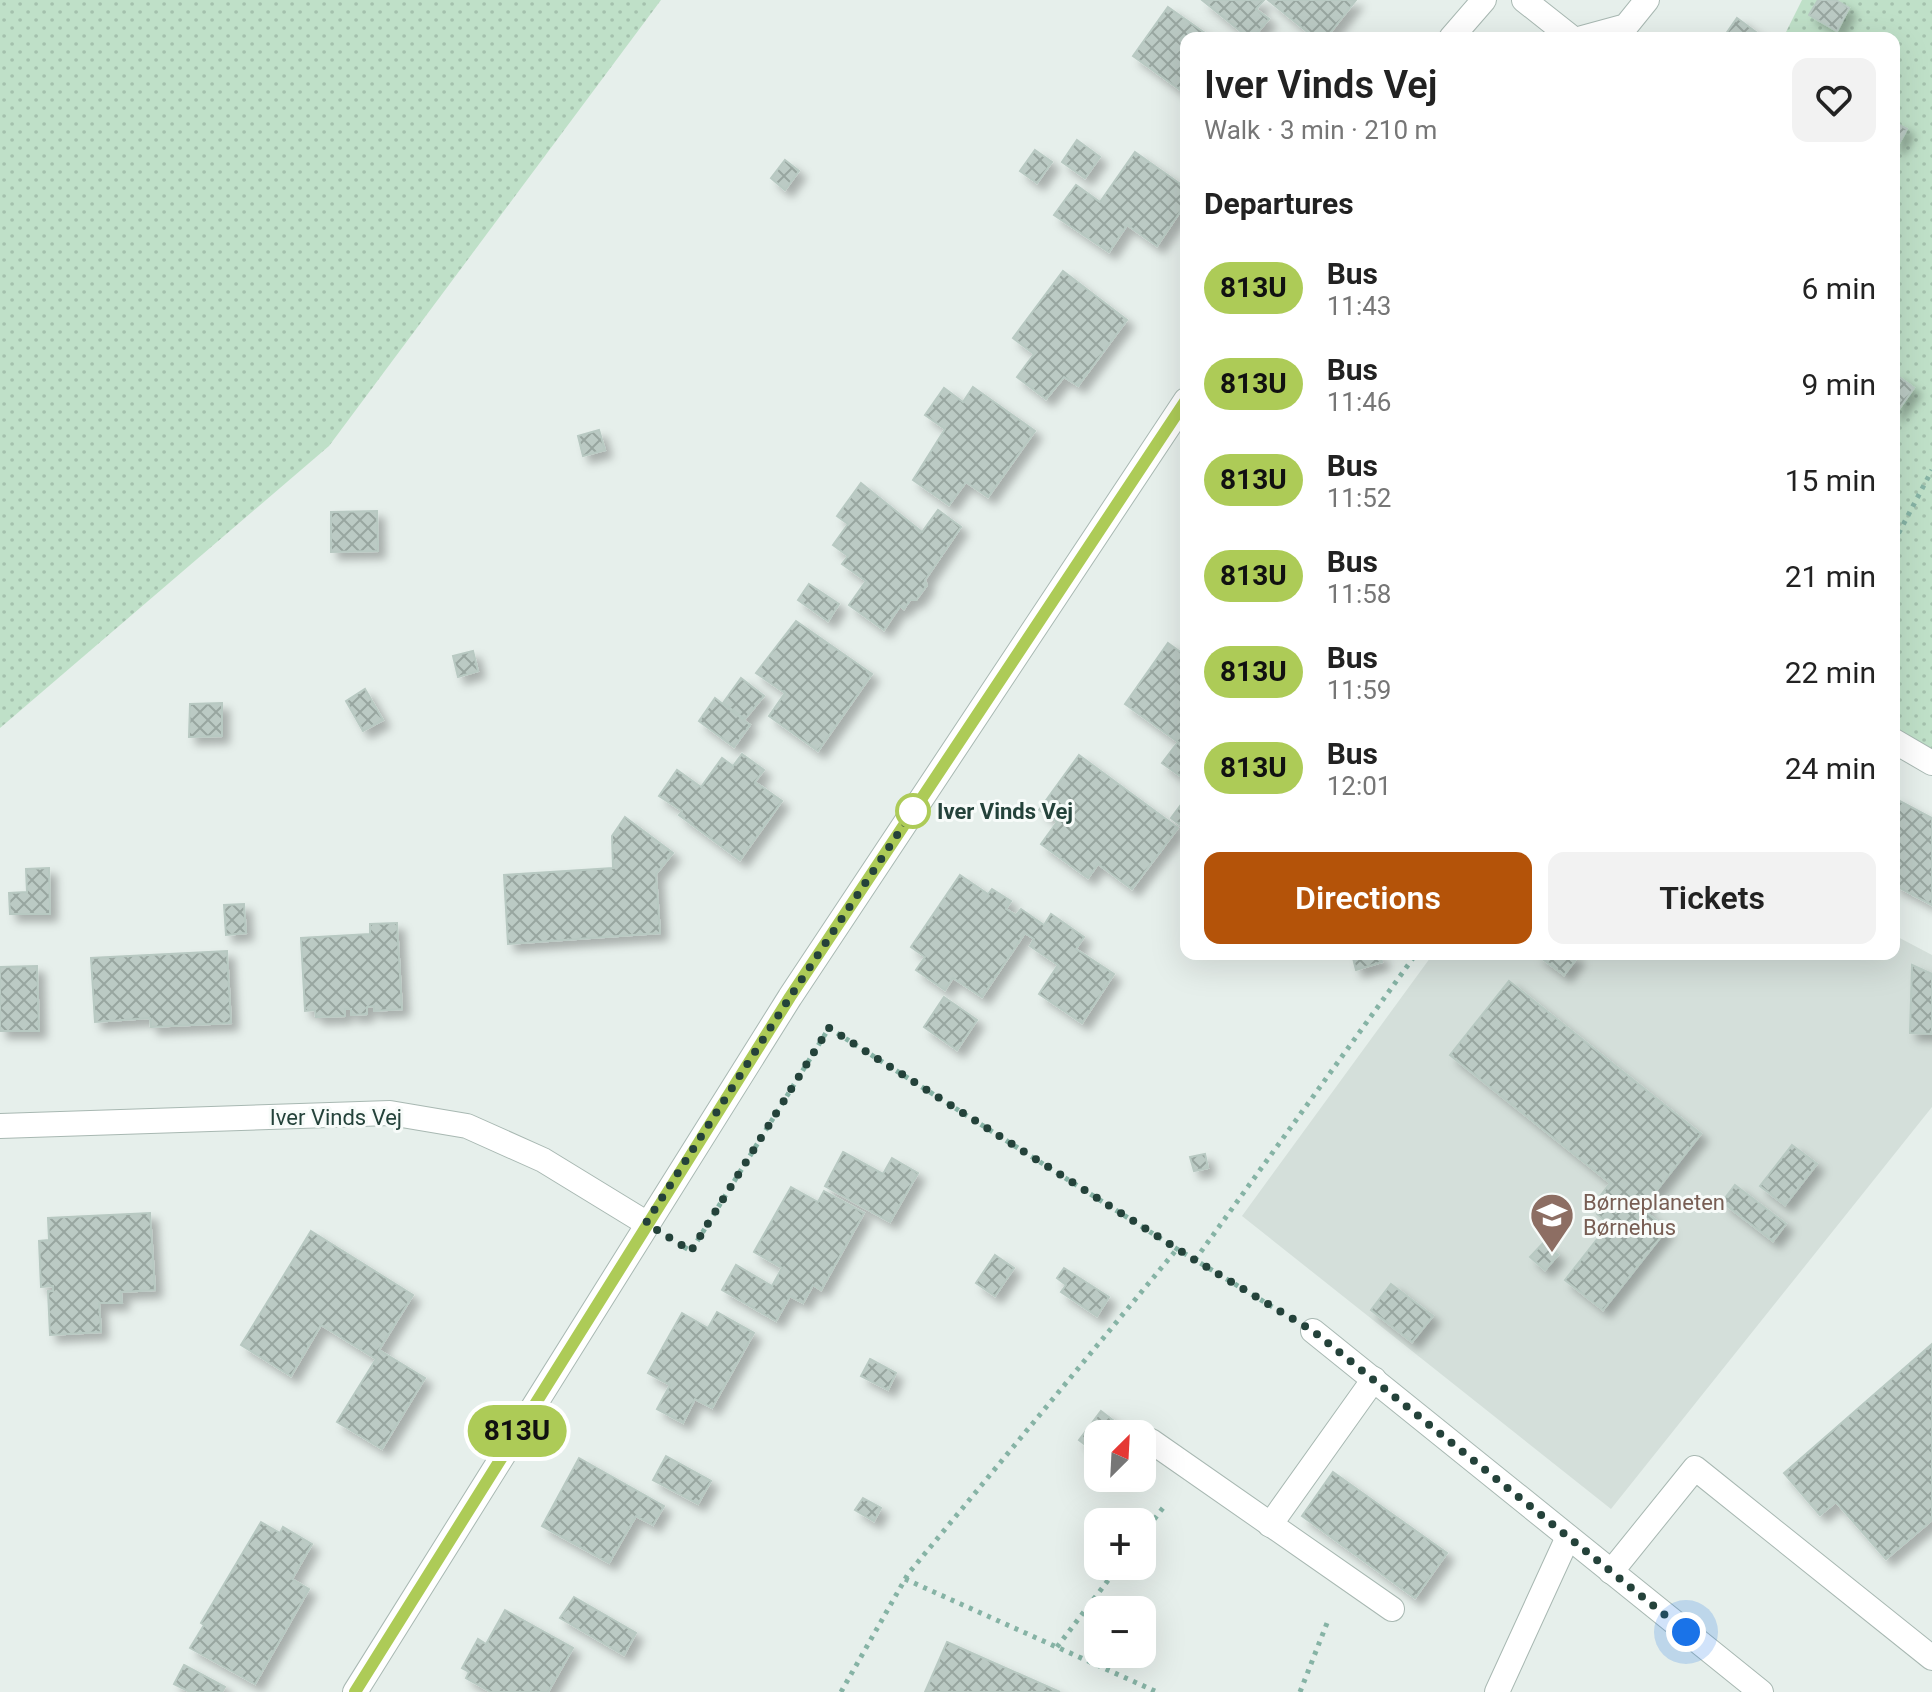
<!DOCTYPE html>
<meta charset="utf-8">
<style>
body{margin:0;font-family:Roboto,sans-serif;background:#f2f2f2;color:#222;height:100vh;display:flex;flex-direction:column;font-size:30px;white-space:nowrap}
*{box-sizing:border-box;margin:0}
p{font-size:26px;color:#767676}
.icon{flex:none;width:44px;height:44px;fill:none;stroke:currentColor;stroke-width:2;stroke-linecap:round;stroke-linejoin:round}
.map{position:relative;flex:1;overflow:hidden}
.sheet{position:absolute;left:1180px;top:32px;width:720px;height:928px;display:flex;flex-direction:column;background:#fff;border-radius:16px;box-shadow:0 8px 32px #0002}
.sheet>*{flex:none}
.badge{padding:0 16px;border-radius:26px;font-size:28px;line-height:52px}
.needle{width:52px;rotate:24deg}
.fabs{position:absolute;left:1084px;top:1420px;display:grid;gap:16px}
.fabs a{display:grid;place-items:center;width:72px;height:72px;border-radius:16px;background:#fff;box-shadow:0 8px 32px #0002;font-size:40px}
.you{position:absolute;width:40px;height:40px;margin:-20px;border:6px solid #fff;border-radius:50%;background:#1a73e8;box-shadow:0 0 0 12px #1a73e833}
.map>.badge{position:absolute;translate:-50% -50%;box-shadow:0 0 0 4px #fff}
h2{padding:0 24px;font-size:30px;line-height:72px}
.round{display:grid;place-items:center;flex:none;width:84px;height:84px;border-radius:16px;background:#f2f2f2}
.summary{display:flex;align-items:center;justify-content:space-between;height:136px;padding:0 24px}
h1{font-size:38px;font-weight:600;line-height:60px}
.action{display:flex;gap:16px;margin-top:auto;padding:16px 24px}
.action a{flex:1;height:92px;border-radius:16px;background:#b45309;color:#fff;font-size:32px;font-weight:600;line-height:92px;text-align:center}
.action a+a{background:#f2f2f2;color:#222}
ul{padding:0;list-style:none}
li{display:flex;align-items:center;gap:24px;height:96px;padding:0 24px}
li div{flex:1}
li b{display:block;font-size:30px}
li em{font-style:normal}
li .badge{min-width:88px;font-weight:700;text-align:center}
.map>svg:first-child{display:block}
.built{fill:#d4dfda}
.park{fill:url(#park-dots)}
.building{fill:url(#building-cross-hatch);stroke:#b8c9c2;stroke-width:2;filter:url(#shadow)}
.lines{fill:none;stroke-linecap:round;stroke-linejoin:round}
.service-casing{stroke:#a8b8b2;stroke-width:26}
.minor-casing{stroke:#a8b8b2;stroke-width:26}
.tertiary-casing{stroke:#a8b8b2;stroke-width:26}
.path{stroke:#86b3a5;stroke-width:5;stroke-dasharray:4 6;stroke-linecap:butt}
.service{stroke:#fff;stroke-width:24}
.minor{stroke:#fff;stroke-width:24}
.tertiary{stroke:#fff;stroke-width:24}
.line-casing{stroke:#fff;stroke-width:18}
.line{stroke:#adcb57;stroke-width:12}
.walk{stroke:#24423a;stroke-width:8;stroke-dasharray:0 14.4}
.stop-dot{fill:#fff;stroke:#adcb57;stroke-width:4}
.labels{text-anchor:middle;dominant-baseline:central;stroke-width:6;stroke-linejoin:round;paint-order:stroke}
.stop-label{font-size:22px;font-weight:bold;fill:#24423a;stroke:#f7fbf9;text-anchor:start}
.street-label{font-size:22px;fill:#24423a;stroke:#f7fbf9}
.education-label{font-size:22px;fill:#785e54;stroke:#f7fbf9;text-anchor:start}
</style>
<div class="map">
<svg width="1932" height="1692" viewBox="0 0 1932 1692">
<defs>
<pattern id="park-dots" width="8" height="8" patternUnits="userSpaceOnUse" patternTransform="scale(2)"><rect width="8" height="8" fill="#bfe0c8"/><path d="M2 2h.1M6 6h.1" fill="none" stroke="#a4c1ad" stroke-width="1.8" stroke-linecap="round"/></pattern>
<pattern id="building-cross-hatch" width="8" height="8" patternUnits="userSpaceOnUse" patternTransform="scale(2)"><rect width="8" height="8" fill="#bbcac4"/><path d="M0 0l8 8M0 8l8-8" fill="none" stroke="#98a6a0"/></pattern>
<filter id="shadow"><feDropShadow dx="7" dy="7" stdDeviation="4" flood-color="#0004"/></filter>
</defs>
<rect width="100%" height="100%" fill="#e6efeb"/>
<path class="built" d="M1894,935L1932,955V1107L1611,1509L1242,1216L1433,954H1894Z"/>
<g class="park">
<path d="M0,0H661L329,446L0,728Z"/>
<path d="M1802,0H1932V751L1894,728V38H1783Z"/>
</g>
<g class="building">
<path d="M1202,0H1264L1256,9L1269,19L1253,38H1249Z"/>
<path d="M1268,0H1356L1326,38H1315Z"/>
<path d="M1818,0H1836L1849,8L1837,31L1809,15Z"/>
<path d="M1168,7L1212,38H1186V94L1133,56Z"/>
<path d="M1737,18L1764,38H1723Z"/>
<path d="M1894,122L1907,129L1897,147L1894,146Z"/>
<path d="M1077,140L1100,157L1085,178L1062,162Z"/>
<path d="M1035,150L1052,162L1037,183L1020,171Z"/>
<path d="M1135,152L1186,188V203L1157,246L1127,225L1109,252L1054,215L1076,185L1100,202Z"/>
<path d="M785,160L799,171L785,190L771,178Z"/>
<path d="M1063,271L1127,320L1078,386L1064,377L1046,399L1017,377L1034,354L1013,338Z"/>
<path d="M1894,373L1914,388L1894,416Z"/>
<path d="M973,387L1035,431L988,497L966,482L949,505L913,480L945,429L925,415L944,388L963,402Z"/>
<path d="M599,430L605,450L583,456L578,436Z"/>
<path d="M861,483L922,532L938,510L961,527L925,580L927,585L916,600H910L904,609L900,606L884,630L849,605L866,581L842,564L848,556L833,545L848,524L837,516Z"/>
<path d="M377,511L378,551L331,552V512Z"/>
<path d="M809,584L839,604L828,621L798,600Z"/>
<path d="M796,621L872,674L818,751L769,716L785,693L756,673Z"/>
<path d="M1168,643L1186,656V780L1162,763L1178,742L1125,704Z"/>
<path d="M473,651L478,671L458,677L453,656Z"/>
<path d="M741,678L764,696L745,719L723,703Z"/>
<path d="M365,689L383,720L363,731L346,701Z"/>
<path d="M715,698L750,725L734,747L699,721Z"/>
<path d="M222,703V736L189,737L190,704Z"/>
<path d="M742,754L764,770L755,782L782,801L740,860L679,815L682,811L659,796L677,770L701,787L722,758L733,766Z"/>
<path d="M1079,755L1178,828L1132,889L1098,864L1088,878L1041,844L1057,822L1039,810Z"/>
<path d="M1186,798V829L1171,818Z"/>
<path d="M1894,798L1932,818V905L1894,885Z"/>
<path d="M625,817L673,853L656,874L660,933L508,944L504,875L613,868L612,836Z"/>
<path d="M49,868L50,914H10L9,893L27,892L26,869Z"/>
<path d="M960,875L988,894L992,889L1011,901L1006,909L1016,915L1021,909L1044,925L1051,914L1084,937L1076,949L1114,974L1082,1023L1039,994L1058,965L1030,946L1034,939L1025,933L982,997L953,978L945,990L916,970L925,957L911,947Z"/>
<path d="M244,904L246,933L226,935L224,905Z"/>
<path d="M397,923L402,1009L374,1011V1006L367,1007V1014L351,1015V1009H345V1016L316,1017L315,1010L305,1011L301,938L370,934V924Z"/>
<path d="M227,951L231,1023L151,1027L150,1018L95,1022L91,958Z"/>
<path d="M1352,954H1380L1382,962L1356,970Z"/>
<path d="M1536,954H1573L1577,958L1564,975Z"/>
<path d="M1912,965L1932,974V1034L1910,1033Z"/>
<path d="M37,966L39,1031H0V967Z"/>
<path d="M1509,981L1701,1134L1642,1209L1667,1229L1603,1310L1565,1280L1609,1224L1597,1214L1595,1203L1610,1183L1450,1055Z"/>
<path d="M944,997L977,1020L957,1050L924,1027Z"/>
<path d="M1792,1145L1817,1164L1785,1205L1760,1186Z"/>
<path d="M843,1152L883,1174L892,1158L918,1173L890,1222L825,1186Z"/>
<path d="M1205,1154L1208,1168L1194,1171L1190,1157Z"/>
<path d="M1735,1185L1786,1224L1773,1241L1722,1202Z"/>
<path d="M791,1187L818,1202L824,1191L864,1213L821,1290L813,1285L803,1303L790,1296L776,1321L722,1290L736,1265L772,1286L782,1268L754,1252Z"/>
<path d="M150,1213L155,1290L121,1292L122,1303H99L101,1332L50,1335L48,1291H53V1286L41,1287L39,1241L49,1240L48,1218Z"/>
<path d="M311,1231L413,1295L379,1350L425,1378L382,1449L337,1422L376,1359L321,1325L291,1376L241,1345Z"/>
<path d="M1543,1243L1558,1255L1545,1270L1530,1257Z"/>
<path d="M995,1255L1014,1268L995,1296L976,1283Z"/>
<path d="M1064,1268L1109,1297L1097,1316L1061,1292L1066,1285L1057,1278Z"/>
<path d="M1391,1284L1433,1316L1412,1342L1371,1310Z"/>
<path d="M717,1312L754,1333L712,1408L695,1399L683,1423L657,1409L670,1385L648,1373L682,1313L708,1328Z"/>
<path d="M1932,1344V1520L1886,1559L1836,1502L1820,1515L1784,1473Z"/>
<path d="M870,1359L896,1373L888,1390L861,1376Z"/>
<path d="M1101,1411L1131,1434H1098V1455L1079,1440Z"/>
<path d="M666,1456L711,1481L698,1504L653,1480Z"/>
<path d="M579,1458L664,1506L653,1525L636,1516L609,1563L542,1526Z"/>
<path d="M1333,1472L1447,1553L1415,1598L1302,1516Z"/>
<path d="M863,1498L881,1508L874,1521L855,1510Z"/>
<path d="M261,1522L280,1533L283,1527L312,1544L292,1579L309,1589L255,1684L190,1648L204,1625L201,1623Z"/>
<path d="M574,1597L636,1633L624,1655L560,1618Z"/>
<path d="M505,1610L573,1648L548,1692H491L466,1678L469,1672L462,1668L478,1639L486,1644Z"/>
<path d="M947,1642L1060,1692H925Z"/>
<path d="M184,1665L225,1687L222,1692H190L174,1684Z"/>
</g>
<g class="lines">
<g class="service-casing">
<g id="service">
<path d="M1524,0L1572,38"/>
<path d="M1582,38L1626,26L1647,0"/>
<path d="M1894,741L1932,763"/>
<path d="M1151,1441L1392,1609"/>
<path d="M1270,1525L1374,1379"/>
<path d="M1611,1572L1695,1468L1932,1658"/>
</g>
</g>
<g class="minor-casing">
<g id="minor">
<path d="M1313,1331L1761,1692"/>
<path d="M1497,1692L1568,1537"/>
</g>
</g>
<g class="tertiary-casing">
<g id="tertiary">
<path d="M1451,38L1484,0"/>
<path d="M0,1126L390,1113L467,1126L543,1160L646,1223"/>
<path d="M355,1692L790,997L1186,400"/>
</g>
</g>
<g class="path">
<path d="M1894,542L1932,470"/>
<path d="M684,1247L691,1251L829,1028L1177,1249L1276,1309"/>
<path d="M1195,1260L1416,954"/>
<path d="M1142,1535L1166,1504"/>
<path d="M905,1579L1157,1692"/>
<path d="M1057,1647L1119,1566"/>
<path d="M841,1692L908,1574L1177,1249"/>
<path d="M1300,1692L1329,1618"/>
</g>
<use href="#service" class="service"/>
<use href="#minor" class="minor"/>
<use href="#tertiary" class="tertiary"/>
</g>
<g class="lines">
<g class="line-casing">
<path id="line" d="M355,1692L790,997L1186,400"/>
</g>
<use href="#line" class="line"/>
<path class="walk" d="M913,811L790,997L646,1223L691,1251L829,1028L1195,1260L1313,1331L1686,1632"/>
</g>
<defs>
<g id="school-pin" transform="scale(2.3)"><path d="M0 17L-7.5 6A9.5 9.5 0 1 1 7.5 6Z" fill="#8d6e63" stroke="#f7fbf9"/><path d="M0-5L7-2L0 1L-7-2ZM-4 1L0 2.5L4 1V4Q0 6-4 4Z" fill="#fff"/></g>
</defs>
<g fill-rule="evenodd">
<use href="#school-pin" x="1552" y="1215"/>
</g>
<circle class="stop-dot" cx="913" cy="811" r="16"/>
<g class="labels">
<g class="stop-label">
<text x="937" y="811">Iver Vinds Vej</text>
</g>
<g class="street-label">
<text x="336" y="1117">Iver Vinds Vej</text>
</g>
<g class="education-label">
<text x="1583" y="1202">Børneplaneten<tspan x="1583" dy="25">Børnehus</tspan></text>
</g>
</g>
</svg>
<div class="fabs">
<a><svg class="needle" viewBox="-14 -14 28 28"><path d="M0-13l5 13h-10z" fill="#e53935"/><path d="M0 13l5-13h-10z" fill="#767676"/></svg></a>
<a>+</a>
<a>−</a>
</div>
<div class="you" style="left:1686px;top:1632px"></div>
<b class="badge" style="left:517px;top:1431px;background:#adcb57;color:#111">813U</b>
<section class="sheet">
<div class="summary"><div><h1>Iver Vinds Vej</h1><p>Walk · 3 min · 210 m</p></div><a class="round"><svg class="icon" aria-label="heart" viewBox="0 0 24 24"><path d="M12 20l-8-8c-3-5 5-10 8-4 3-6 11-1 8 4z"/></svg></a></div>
<h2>Departures</h2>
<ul>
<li><span class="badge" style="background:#adcb57;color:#111">813U</span><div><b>Bus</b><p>11:43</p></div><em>6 min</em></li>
<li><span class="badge" style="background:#adcb57;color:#111">813U</span><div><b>Bus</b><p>11:46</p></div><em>9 min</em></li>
<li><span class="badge" style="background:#adcb57;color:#111">813U</span><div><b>Bus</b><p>11:52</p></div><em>15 min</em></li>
<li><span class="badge" style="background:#adcb57;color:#111">813U</span><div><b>Bus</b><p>11:58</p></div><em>21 min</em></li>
<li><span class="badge" style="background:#adcb57;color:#111">813U</span><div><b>Bus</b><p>11:59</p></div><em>22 min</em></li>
<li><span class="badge" style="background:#adcb57;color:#111">813U</span><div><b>Bus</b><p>12:01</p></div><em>24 min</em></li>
</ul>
<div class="action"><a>Directions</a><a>Tickets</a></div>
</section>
</div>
